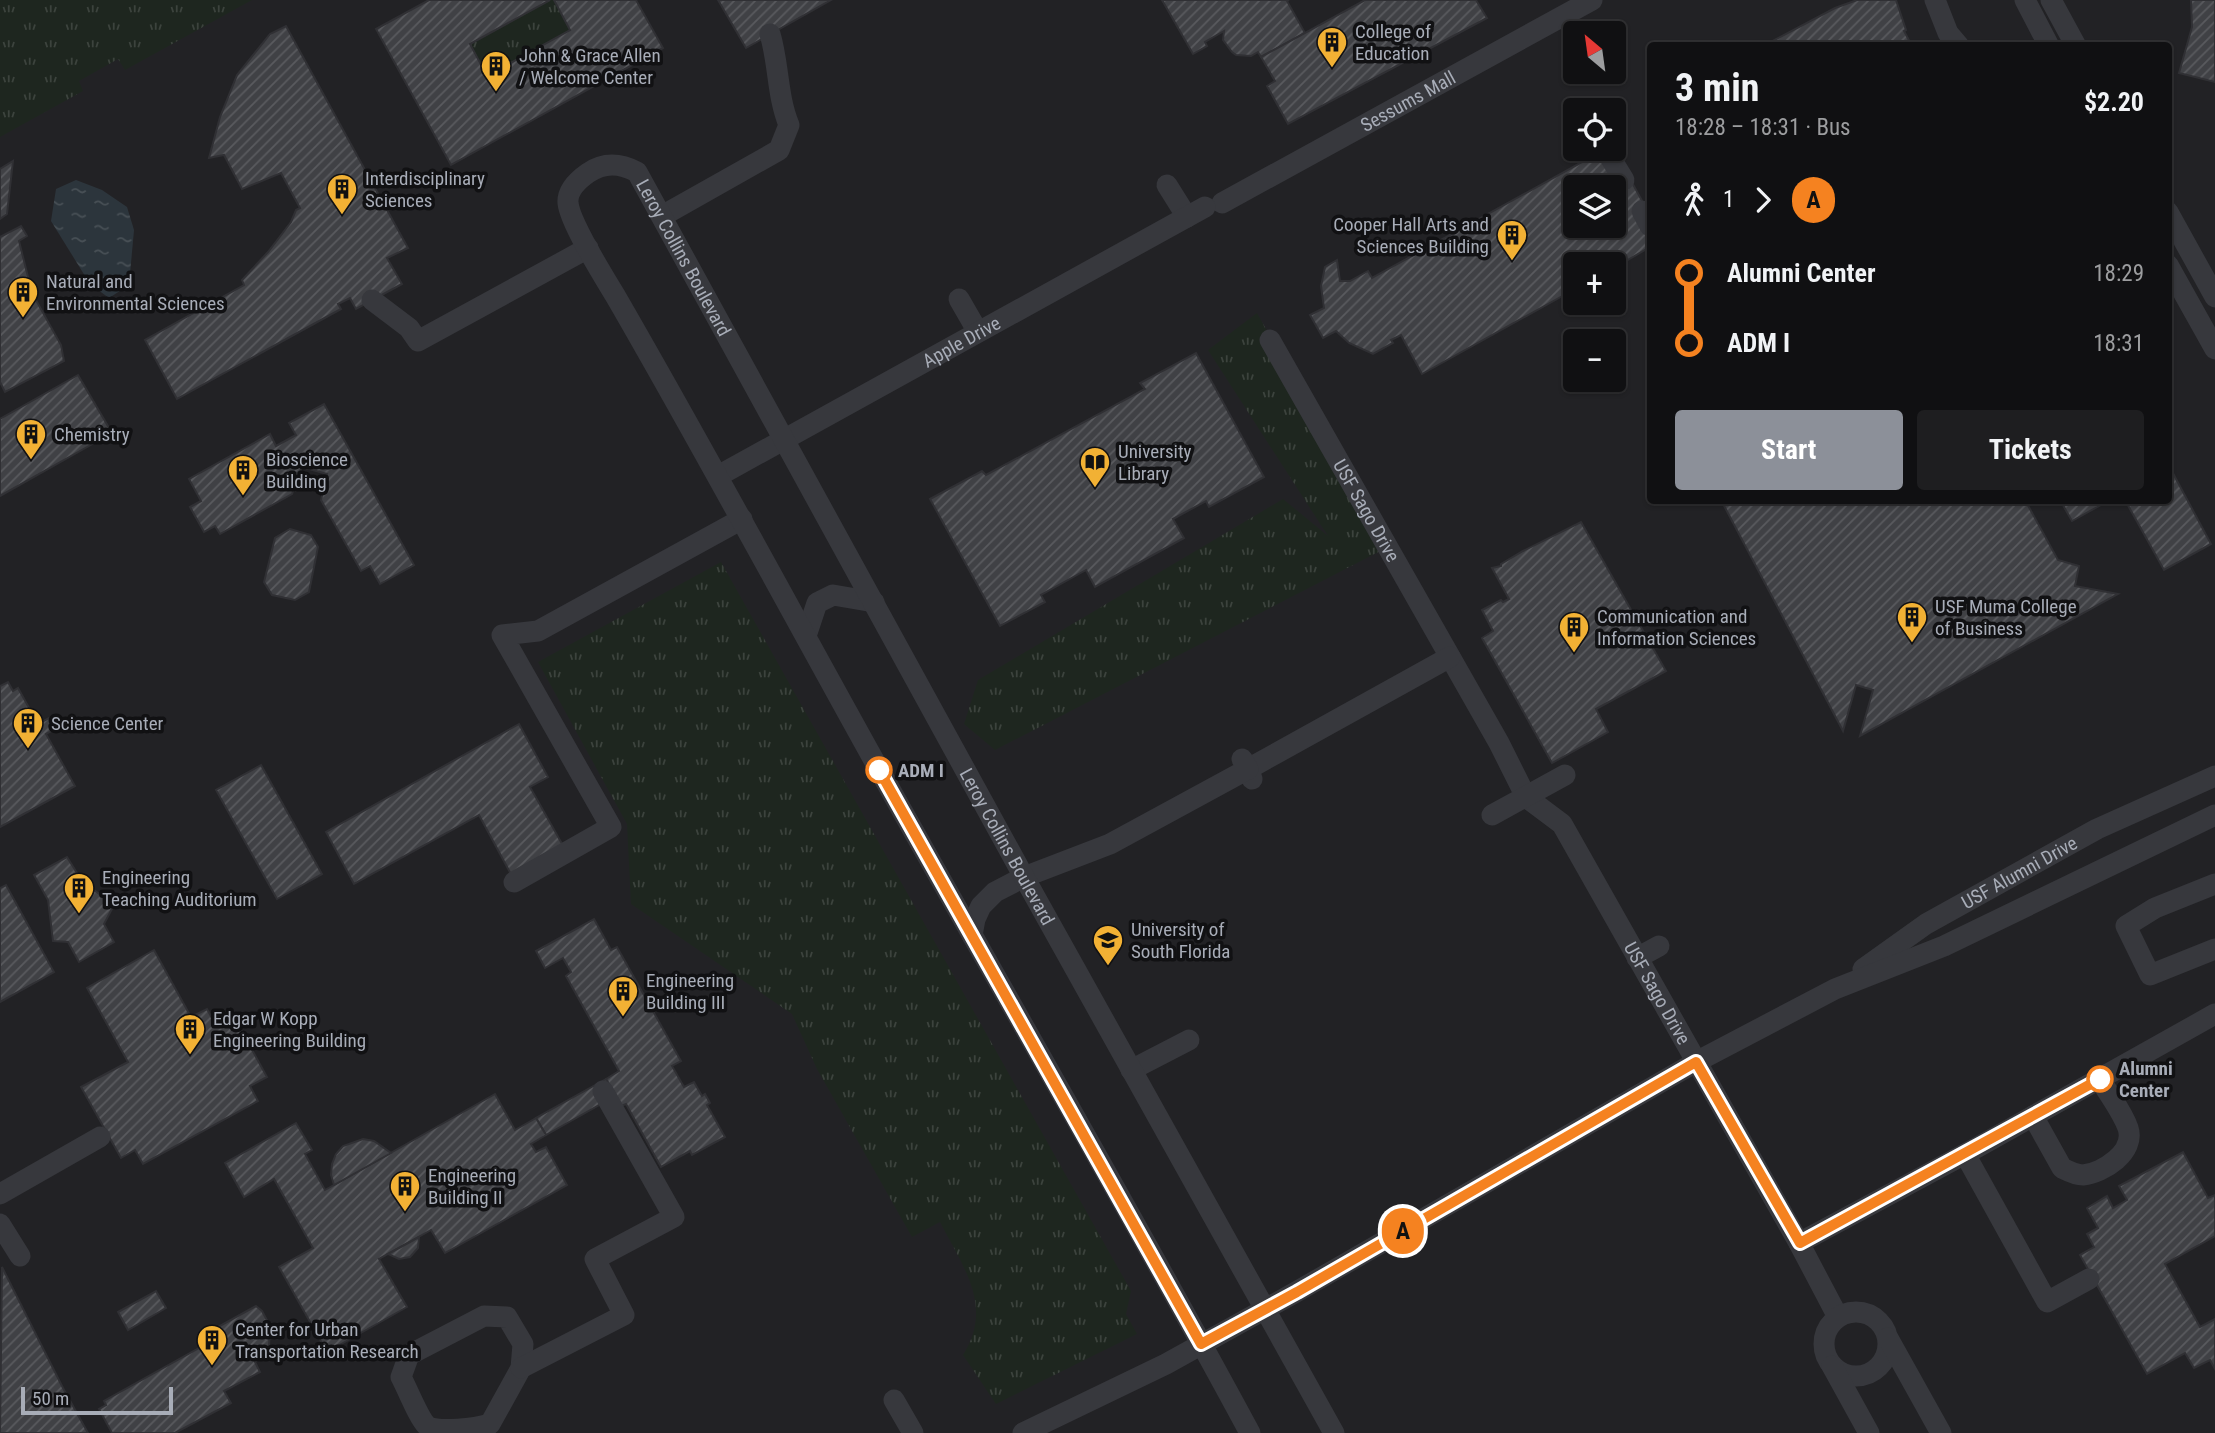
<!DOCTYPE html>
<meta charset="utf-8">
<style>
body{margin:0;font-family:"Roboto Condensed",sans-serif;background:#1e1e20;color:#f1f3f6;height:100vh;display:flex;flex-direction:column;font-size:26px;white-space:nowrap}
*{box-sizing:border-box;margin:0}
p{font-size:23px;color:#9c9d9f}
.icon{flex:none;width:38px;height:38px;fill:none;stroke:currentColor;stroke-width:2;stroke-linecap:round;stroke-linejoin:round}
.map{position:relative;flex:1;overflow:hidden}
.side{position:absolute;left:1647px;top:42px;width:525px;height:462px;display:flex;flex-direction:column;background:#101012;border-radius:7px;box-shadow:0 2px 5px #0004,0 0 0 2px #303032}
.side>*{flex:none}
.badge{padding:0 14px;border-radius:23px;font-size:24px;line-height:46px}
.needle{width:46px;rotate:331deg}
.controls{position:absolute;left:1563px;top:21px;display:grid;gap:14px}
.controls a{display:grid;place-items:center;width:63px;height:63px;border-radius:7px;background:#101012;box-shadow:0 2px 5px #0004,0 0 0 2px #303032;font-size:35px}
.scale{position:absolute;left:21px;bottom:18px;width:152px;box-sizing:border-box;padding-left:7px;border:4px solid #a8adb8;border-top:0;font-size:19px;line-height:24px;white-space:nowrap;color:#a8adb8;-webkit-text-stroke:5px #111113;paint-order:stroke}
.map>.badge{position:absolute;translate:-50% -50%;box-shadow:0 0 0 4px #fff}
.legs{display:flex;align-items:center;gap:10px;height:77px;padding:0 28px;font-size:23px}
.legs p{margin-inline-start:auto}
.overview{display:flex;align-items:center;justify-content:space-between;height:119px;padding:0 28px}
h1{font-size:38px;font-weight:700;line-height:52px}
.primary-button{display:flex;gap:14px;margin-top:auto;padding:14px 28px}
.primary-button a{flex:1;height:80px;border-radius:7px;background:#8c9099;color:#fff;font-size:28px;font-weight:700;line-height:80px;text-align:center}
.primary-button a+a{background:#1e1e20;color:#f1f3f6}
ul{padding:0 28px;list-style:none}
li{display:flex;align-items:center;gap:24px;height:70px;font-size:26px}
li i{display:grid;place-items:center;width:10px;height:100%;margin:0 9px;background:currentColor}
li i::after{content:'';width:18px;height:18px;margin:-9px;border:5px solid;border-radius:50%;background:#101012}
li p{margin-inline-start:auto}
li:first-child i{background:linear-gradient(#0000 50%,currentColor 0)}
li:last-child i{background:linear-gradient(currentColor 50%,#0000 0)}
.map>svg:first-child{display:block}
.built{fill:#222225;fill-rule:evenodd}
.park{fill:url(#park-tufts)}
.water{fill:url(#water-ripples)}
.building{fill:url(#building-hatch);stroke:#303034;stroke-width:2;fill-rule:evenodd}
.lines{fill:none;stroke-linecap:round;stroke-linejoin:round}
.minor{stroke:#37383d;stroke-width:21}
.line-1-casing{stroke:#fff;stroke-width:16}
.line-1{stroke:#f58220;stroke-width:10}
.stop-1-dot{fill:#fff;stroke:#f58220;stroke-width:3.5}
.labels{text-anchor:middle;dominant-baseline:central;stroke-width:7;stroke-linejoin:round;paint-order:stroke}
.poi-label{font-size:19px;fill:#a8adb8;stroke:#111113;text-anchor:start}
.street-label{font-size:19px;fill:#a8adb8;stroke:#111113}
.stop-label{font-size:19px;font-weight:bold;fill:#a8adb8;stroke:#111113;text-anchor:start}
</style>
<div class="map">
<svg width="2215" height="1433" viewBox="0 0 2215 1433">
<defs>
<pattern id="park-tufts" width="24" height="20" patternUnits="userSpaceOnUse" patternTransform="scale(1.75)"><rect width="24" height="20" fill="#1e261f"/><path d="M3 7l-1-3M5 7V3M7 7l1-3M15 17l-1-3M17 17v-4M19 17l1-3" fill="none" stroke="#3c433d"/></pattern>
<pattern id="water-ripples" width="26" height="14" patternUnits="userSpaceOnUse" patternTransform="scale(1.75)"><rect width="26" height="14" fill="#2c353c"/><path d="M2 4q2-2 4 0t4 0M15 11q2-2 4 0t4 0" fill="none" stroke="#485056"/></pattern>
<pattern id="building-hatch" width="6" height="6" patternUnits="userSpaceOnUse" patternTransform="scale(1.75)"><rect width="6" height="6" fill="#404145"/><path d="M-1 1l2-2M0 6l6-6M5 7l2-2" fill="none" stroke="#595a5e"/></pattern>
</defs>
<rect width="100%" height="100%" fill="#161618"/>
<path class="built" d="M0,0H2215V1433H0ZM1575,33H1614V72H1575ZM1650,46H2168V500H1650ZM1575,110H1614V149H1575ZM1575,187H1614V226H1575ZM1575,264H1614V303H1575ZM1575,341H1614V380H1575Z"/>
<g class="park">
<path d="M0,0H252L125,70L118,59L79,81L83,91L0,137Z"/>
<path d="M550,0H554L570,30L487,76L470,44Z"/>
<path d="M1257,313L1388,547L995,750L964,724L978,680L1283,499L1328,536L1208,350Z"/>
<path d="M721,562L1131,1291L1126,1314L1137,1334L996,1404L963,1355C994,1306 963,1267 940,1222L912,1237L817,1069L792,1014L631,904L627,824L538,662Z"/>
</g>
<path class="water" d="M76,180L102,190L127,207L134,230L129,285L109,298L90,284L51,221L56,189Z"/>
<g class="building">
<path d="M429,0H550L470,44L487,76L570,30L554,0H636L663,48L451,165L376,29Z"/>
<path d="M718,0H831L746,48Z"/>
<path d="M1162,0H1289L1287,1L1305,33L1261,57L1258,52L1251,56L1236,55L1232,52L1223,40L1224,31L1205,42L1207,46L1193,54Z"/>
<path d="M1365,0H1476L1487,18L1288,124L1267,86L1275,81L1261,57Z"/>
<path d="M1857,0H1896L1906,30L1904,31L1912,46H1763L1835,8Z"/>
<path d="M2191,0H2215V82L2179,73L2192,27Z"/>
<path d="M286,26L408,248L387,258L402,284L356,309L350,298L338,304L341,309L177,399L145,340L244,285L242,280L268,252L291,222L296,210L300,208L281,173L242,189L224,155L209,158L220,117L237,75L270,34Z"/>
<path d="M1602,151L1629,177L1646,208L1650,247L1614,268V264H1575V289L1422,374L1401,335L1391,340L1393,343L1373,354L1349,343L1336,331L1323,338L1310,315L1324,308L1321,286L1325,267L1337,260L1340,281H1350L1368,271L1372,278ZM1575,187H1614V226H1575Z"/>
<path d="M13,161L7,214L0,219V169Z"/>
<path d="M21,226L27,236L19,241L32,293L61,345L64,361L5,392L0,382V237Z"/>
<path d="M1196,353L1264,477L1209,507L1206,501L1173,519L1184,538L1095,587L1086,570L1041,595L1045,602L1000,626L930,499L982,471L986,475L1145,389L1140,383Z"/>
<path d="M78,375L112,433L0,496V419Z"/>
<path d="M324,404L414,565L380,584L370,566L361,571L321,500L327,474L302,467L292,494L220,534L215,526L204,532L190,507L201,501L189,479L270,434L276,446L296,435L289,423Z"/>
<path d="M2168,464L2211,544L2164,570L2125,500H2168Z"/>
<path d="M1721,500H2025L2058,560L2079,566L2075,586L2118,594L1860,736L1873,690L1856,685L1843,731Z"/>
<path d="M2060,500H2107L2108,501L2072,521Z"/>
<path d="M1581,522L1666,671L1596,709L1608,732L1552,763L1482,638L1493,631L1482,610L1501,600L1503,602L1509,599L1492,568L1501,566V564L1523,551Z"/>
<path d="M290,529L311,535L318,547L309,592L295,600L272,595L264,582L275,538Z"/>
<path d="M8,682L13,691L18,688L38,724L49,718L55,729L46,734L75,786L0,827V686Z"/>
<path d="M519,724L548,777L530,787L565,849L513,878L479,815L354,884L326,832Z"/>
<path d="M261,765L322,874L277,899L216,790Z"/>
<path d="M67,857L82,881L114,905L104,924L114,942L79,962L68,942L53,941L48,900L34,875Z"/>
<path d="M6,885L54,972L0,1002V888Z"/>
<path d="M594,919L611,950L617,947L681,1061L672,1066L684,1087L694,1082L702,1096L705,1094L710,1103L707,1105L725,1137L692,1155L690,1151L661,1167L626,1104L621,1106L606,1079L619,1071L566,976L571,972L563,958L545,968L536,951Z"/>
<path d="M154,950L191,1017L207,1009L212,1018L229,1008L267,1077L250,1086L258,1101L143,1164L135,1150L121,1158L81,1087L128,1062L87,988Z"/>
<path d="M606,1079L615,1096L546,1135L536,1118Z"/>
<path d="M495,1094L515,1130L536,1118L546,1135L531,1144L536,1152L546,1147L567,1185L445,1253L431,1230L379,1259L407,1307L327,1352L279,1267L313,1248L274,1179L244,1197L225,1163L296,1123L312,1150L305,1154L325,1190Z"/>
<path d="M363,1139L374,1141L391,1153L334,1185L331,1175L332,1164L336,1154L343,1146Z"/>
<path d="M2183,1152L2208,1198L2215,1195V1236L2165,1264L2200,1327L2215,1319V1369L2210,1360L2194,1368L2185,1353L2147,1374L2080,1255L2094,1247L2087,1234L2098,1228L2087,1208L2107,1196L2113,1208L2127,1200L2119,1186Z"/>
<path d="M419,1237L418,1248L410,1257L399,1259L388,1254Z"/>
<path d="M2,1267L63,1388L88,1433H0Z"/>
<path d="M156,1291L166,1308L128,1330L118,1312Z"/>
<path d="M256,1306L262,1311L270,1326L269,1347L255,1362L260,1372L224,1391L231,1403L175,1433H112L99,1409L106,1405L104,1401L201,1347L202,1350L209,1346L207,1333Z"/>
</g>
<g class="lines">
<g class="minor">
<path d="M1935,0L1948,33L1959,46"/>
<path d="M2025,0L2049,46"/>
<path d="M2051,0L2076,46"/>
<path d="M1605,149L1624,180"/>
<path d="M1167,185L1187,217"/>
<path id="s1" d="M1222,203L1592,0"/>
<path d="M1642,211L1650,226"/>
<path d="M2168,212L2215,297"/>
<path d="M662,216L779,150L789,125C777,96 779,64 770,34"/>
<path d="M2168,265L2215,349"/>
<path d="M959,299L978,332"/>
<path d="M372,300L409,328L418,341L588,248"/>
<path id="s2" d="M1270,340L1499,743L1526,797L1562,824L1799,1243L1976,1148L2215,1014"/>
<path id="s3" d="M718,476L1205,207"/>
<path d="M806,636L817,603L833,595L874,602"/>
<path d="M1252,779L1248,769L1450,657"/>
<path d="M1492,815L1565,775"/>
<path d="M514,882L611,827L502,635L538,631L742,519"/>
<path d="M2215,884L2155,908L2126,926L2150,975L2215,949"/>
<path d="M972,935L975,919L981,906L995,892L1024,877L1110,844L1248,769L1242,759"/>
<path d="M1637,958L1659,946"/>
<path id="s4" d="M1863,969L1926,924L2097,829L2215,776"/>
<path d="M1131,1070L1189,1040"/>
<path d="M2033,1116L2062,1168C2068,1171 2076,1175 2083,1175C2103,1173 2136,1152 2128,1128C2122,1111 2109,1095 2100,1079"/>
<path d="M1965,1154L2047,1302L2089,1279"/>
<path d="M0,1194L100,1137"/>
<path d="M0,1224L20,1256"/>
<path d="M1799,1243L1838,1317"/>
<circle cx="1856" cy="1344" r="32"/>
<path d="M484,1316L507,1317L523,1344L521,1368L490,1424C476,1428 439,1433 427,1426C419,1419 407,1388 401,1377L409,1355Z"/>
<path d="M1888,1338L1941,1433"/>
<path d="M1832,1366L1869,1433"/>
<path d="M521,1368L624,1315L595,1259L674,1217L603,1091"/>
<path d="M894,1400L913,1433"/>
<path d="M1023,1433L1166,1364L1296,1292L1696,1062L1835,989L1944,946L2215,815"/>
<path id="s5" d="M1250,1433C1138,1225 1020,1021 905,816C808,643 715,468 616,297C604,277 570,223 568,203C567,190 578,180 588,173C604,162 620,163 637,172L1024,877L1334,1433"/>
</g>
</g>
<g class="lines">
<g class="line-1-casing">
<path id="line-1" d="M879,770L1201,1344L1297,1292L1696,1062L1800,1243L2100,1079"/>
</g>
<use href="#line-1" class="line-1"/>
</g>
<defs>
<g id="building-pin" transform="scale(1.575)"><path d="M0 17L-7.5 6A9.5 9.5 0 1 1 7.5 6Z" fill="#f2b134" stroke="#111113"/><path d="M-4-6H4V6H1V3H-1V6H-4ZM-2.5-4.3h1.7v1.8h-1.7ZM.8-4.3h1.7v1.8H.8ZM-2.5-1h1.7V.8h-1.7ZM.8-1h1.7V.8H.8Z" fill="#111"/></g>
<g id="library-pin" transform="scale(1.575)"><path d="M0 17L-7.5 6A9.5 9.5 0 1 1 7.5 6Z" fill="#f2b134" stroke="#111113"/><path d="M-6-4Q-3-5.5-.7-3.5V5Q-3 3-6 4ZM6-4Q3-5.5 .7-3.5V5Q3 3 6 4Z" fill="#111"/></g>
<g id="university-pin" transform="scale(1.575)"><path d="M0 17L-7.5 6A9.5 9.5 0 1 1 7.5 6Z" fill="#f2b134" stroke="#111113"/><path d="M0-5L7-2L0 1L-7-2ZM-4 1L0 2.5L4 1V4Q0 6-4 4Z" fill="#111"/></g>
</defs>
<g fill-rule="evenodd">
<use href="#building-pin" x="1332" y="42"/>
<use href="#building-pin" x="496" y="66"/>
<use href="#building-pin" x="342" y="189"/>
<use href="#building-pin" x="1512" y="235"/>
<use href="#building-pin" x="23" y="292"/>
<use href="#building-pin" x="31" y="434"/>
<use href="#library-pin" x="1095" y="462"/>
<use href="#building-pin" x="243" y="470"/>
<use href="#building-pin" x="1912" y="617"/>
<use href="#building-pin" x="1574" y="627"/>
<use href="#building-pin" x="28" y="723"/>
<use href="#building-pin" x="79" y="888"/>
<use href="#university-pin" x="1108" y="940"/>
<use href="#building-pin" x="623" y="991"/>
<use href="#building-pin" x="190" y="1029"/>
<use href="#building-pin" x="405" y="1186"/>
<use href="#building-pin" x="212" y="1340"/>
</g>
<g class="stop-1-dot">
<circle cx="879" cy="770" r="12"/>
<circle cx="2100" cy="1079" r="12"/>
</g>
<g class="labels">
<g class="poi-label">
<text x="1355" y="31">College of<tspan x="1355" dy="22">Education</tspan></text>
<text x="519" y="55">John &amp; Grace Allen<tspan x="519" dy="22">/ Welcome Center</tspan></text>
<text x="365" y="178">Interdisciplinary<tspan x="365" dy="22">Sciences</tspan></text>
<text x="1489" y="224" text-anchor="end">Cooper Hall Arts and<tspan x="1489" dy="22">Sciences Building</tspan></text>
<text x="46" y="281">Natural and<tspan x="46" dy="22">Environmental Sciences</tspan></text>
<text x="54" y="434">Chemistry</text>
<text x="1118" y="451">University<tspan x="1118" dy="22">Library</tspan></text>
<text x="266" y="459">Bioscience<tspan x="266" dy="22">Building</tspan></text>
<text x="1935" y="606">USF Muma College<tspan x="1935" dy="22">of Business</tspan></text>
<text x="1597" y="616">Communication and<tspan x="1597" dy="22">Information Sciences</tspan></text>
<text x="51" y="723">Science Center</text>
<text x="102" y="877">Engineering<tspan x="102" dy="22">Teaching Auditorium</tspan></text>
<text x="1131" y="929">University of<tspan x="1131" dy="22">South Florida</tspan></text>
<text x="646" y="980">Engineering<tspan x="646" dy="22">Building III</tspan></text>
<text x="213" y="1018">Edgar W Kopp<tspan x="213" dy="22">Engineering Building</tspan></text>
<text x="428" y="1175">Engineering<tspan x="428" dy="22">Building II</tspan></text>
<text x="235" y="1329">Center for Urban<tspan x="235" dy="22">Transportation Research</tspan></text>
</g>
<g class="street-label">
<text stroke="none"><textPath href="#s1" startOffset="212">Sessums Mall</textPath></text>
<text stroke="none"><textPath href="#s5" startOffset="1594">Leroy Collins Boulevard</textPath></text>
<text stroke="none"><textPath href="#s3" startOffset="278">Apple Drive</textPath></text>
<text stroke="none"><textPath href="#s2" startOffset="196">USF Sago Drive</textPath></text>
<text stroke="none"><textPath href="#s5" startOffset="2266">Leroy Collins Boulevard</textPath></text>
<text stroke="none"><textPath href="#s4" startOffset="184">USF Alumni Drive</textPath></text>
<text stroke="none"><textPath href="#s2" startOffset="763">USF Sago Drive</textPath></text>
</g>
<g class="stop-label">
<text x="898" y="770">ADM I</text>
<text x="2119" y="1068">Alumni<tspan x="2119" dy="22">Center</tspan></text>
</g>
</g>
</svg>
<div class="controls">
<a><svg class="needle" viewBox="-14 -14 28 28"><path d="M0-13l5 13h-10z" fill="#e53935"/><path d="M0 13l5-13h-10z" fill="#9c9d9f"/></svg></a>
<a><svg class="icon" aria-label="locate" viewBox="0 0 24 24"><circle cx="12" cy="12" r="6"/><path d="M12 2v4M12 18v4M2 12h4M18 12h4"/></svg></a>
<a><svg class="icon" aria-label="layers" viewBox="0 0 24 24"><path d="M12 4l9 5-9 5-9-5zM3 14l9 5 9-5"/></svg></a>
<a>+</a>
<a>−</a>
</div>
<div class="scale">50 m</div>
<b class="badge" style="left:1403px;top:1231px;background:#f58220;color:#111">A</b>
<section class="side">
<div class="overview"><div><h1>3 min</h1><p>18:28 – 18:31 · Bus</p></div><b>$2.20</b></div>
<div class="legs"><svg class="icon" aria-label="walk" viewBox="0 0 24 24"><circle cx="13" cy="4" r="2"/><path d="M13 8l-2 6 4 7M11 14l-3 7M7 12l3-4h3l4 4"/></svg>1<svg class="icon" aria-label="forward" viewBox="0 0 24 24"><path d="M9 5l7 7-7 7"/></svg><b class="badge" style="background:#f58220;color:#111">A</b></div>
<ul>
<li><i style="color:#f58220"></i><b>Alumni Center</b><p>18:29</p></li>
<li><i style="color:#f58220"></i><b>ADM I</b><p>18:31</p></li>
</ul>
<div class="primary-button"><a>Start</a><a>Tickets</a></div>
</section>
</div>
